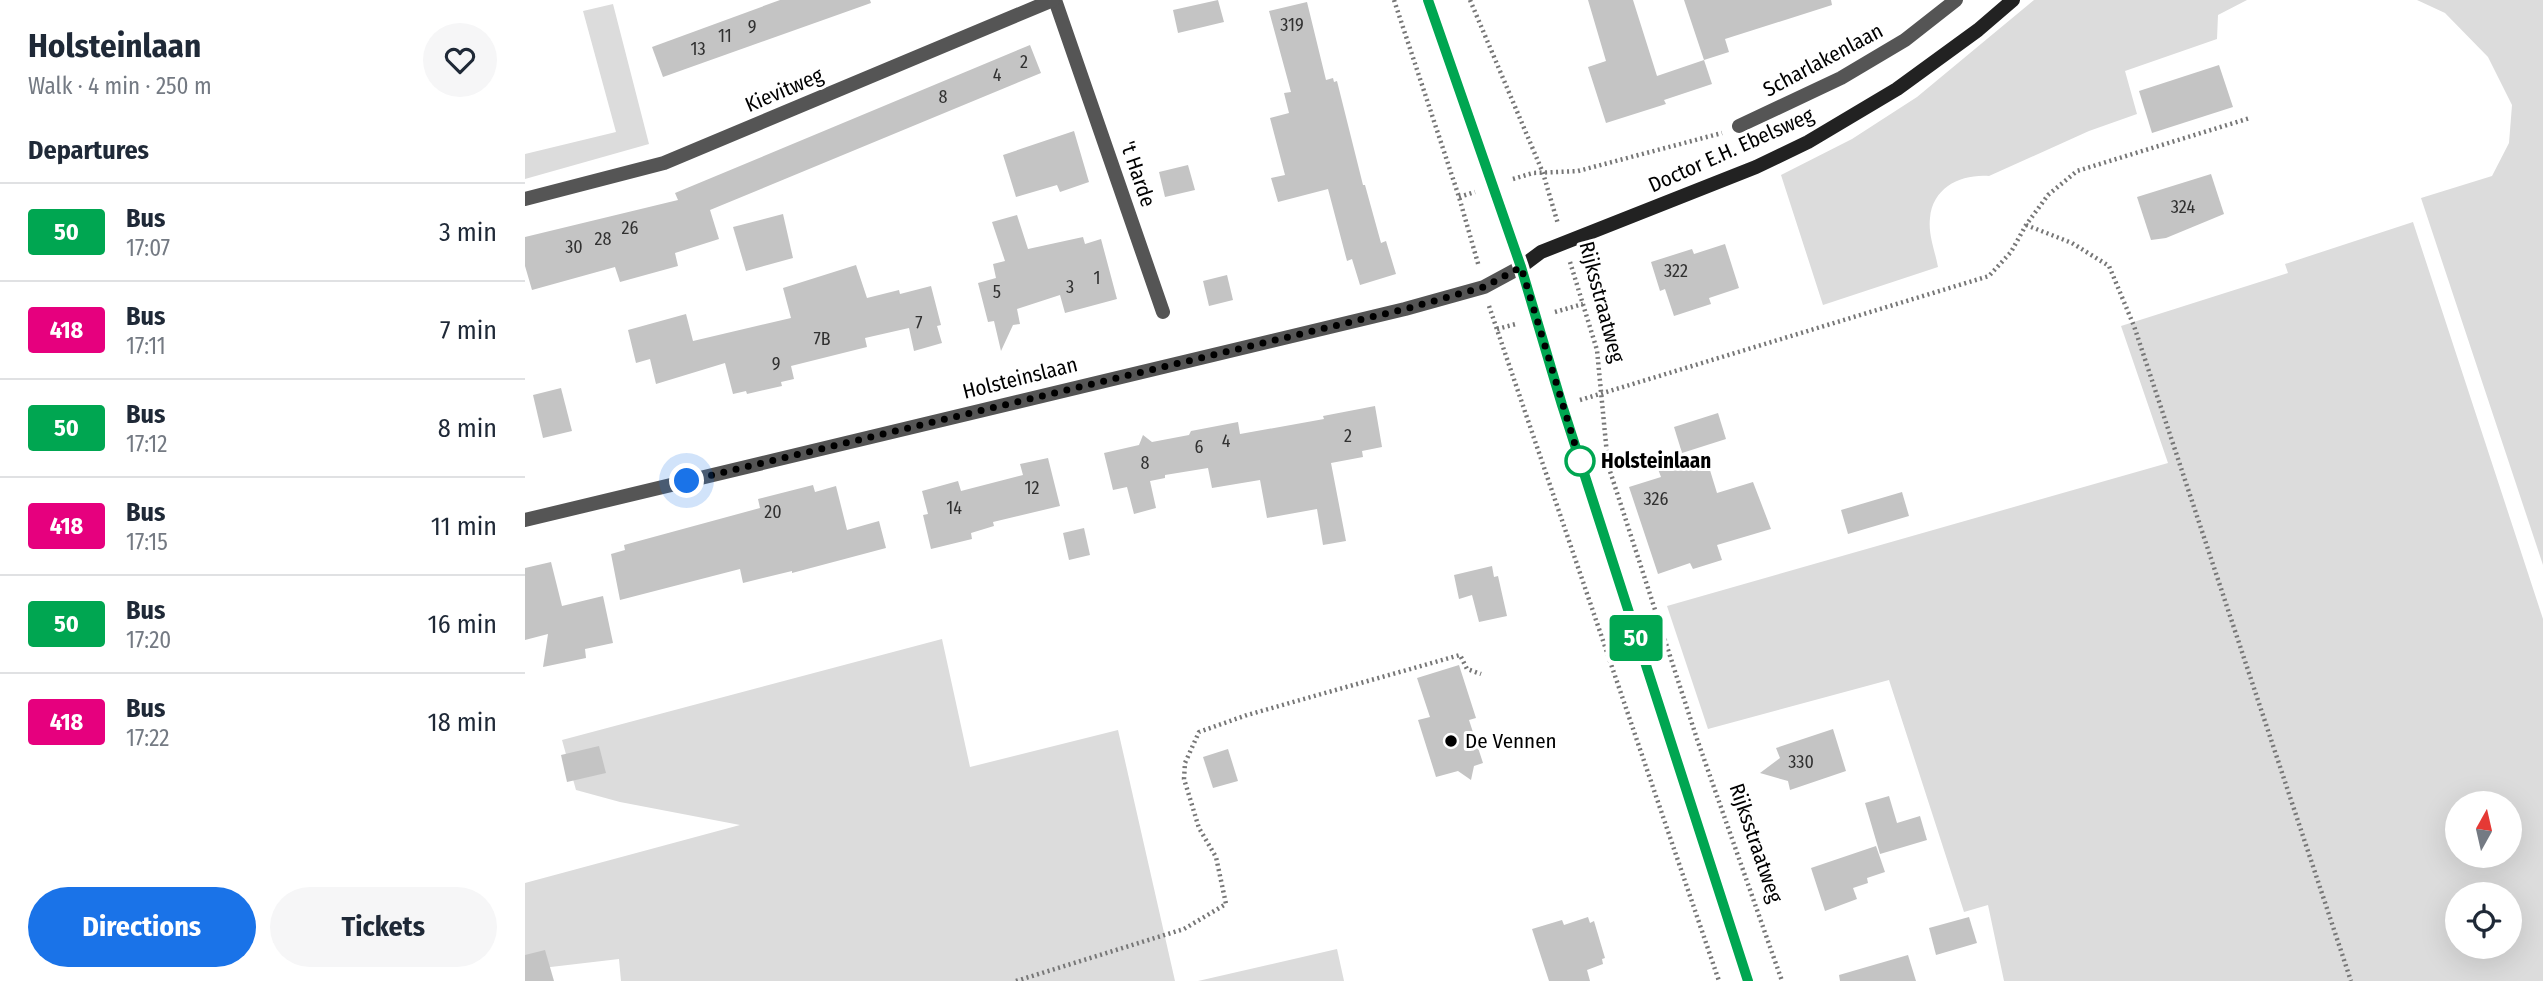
<!DOCTYPE html>
<meta charset="utf-8">
<style>
body{margin:0;font-family:"Fira Sans Condensed",sans-serif;background:#f6f6f7;color:#1f2937;height:100vh;display:flex;flex-direction:column;font-size:26px;white-space:nowrap}
*{box-sizing:border-box;margin:0}
p{font-size:23px;color:#747a83}
.icon{flex:none;width:38px;height:38px;fill:none;stroke:currentColor;stroke-width:2;stroke-linecap:round;stroke-linejoin:round}
.map{position:relative;flex:1;overflow:hidden}
.details{display:flex;flex-direction:column;background:#fff;width:525px}
.details>*{flex:none}
.badge{padding:0 14px;border-radius:5px;font-size:24px;line-height:46px}
.needle{width:46px;rotate:8deg}
.buttons{position:absolute;left:1920px;top:791px;display:grid;gap:14px}
.buttons a{display:grid;place-items:center;width:77px;height:77px;border-radius:50%;background:#fff;box-shadow:0 7px 28px #0002;font-size:35px}
.you{position:absolute;width:35px;height:35px;margin:-18px;border:5px solid #fff;border-radius:50%;background:#1a73e8;box-shadow:0 0 0 10px #1a73e833}
.map>.badge{position:absolute;translate:-50% -50%;box-shadow:0 0 0 4px #fff}
h2{padding:0 28px;font-size:26px;line-height:63px}
.round{display:grid;place-items:center;flex:none;width:74px;height:74px;border-radius:37px;background:#f6f6f7}
.headline{display:flex;align-items:center;justify-content:space-between;height:119px;padding:0 28px}
h1{font-size:33px;font-weight:700;line-height:52px}
.cta{display:flex;gap:14px;margin-top:auto;padding:14px 28px}
.cta a{flex:1;height:80px;border-radius:42px;background:#1a73e8;color:#fff;font-size:28px;font-weight:700;line-height:80px;text-align:center}
.cta a+a{background:#f6f6f7;color:#1f2937}
ul{padding:0;list-style:none}
li{display:flex;align-items:center;gap:21px;height:98px;padding:0 28px;border-top:2px solid #e0e1e3}
li div{flex:1}
li b{display:block;font-size:26px}
li em{font-style:normal}
li .badge{min-width:77px;font-weight:700;text-align:center}
main{display:flex;flex:1;min-height:0}
.map>svg:first-child{display:block}
.green{fill:#dcdcdc;fill-rule:evenodd}
.building{fill:#c4c4c4}
.lines{fill:none;stroke-linecap:round;stroke-linejoin:round}
.path{stroke:#777;stroke-width:4.5;stroke-dasharray:2 3.5;stroke-linecap:butt}
.minor{stroke:#555;stroke-width:14}
.secondary{stroke:#222;stroke-width:14}
.line-casing{stroke:#fff;stroke-width:16}
.line{stroke:#00a651;stroke-width:10}
.walk{stroke:#000;stroke-width:7;stroke-dasharray:0 12.6}
.stop-dot{fill:#fff;stroke:#00a651;stroke-width:3.5}
.poi-dot{fill:#000;stroke:#fff;stroke-width:2.5}
.labels{text-anchor:middle;dominant-baseline:central;stroke-width:6;stroke-linejoin:round;paint-order:stroke}
.number-label{font-size:18px;fill:#313131}
.street-label{font-size:21px;fill:#000;stroke:#fff}
.stop-label{font-size:21px;font-weight:bold;fill:#000;stroke:#fff;text-anchor:start}
.poi-label{font-size:21px;fill:#000;stroke:#fff;text-anchor:start}
</style>
<main>
<section class="details">
<div class="headline"><div><h1>Holsteinlaan</h1><p>Walk · 4 min · 250 m</p></div><a class="round"><svg class="icon" aria-label="heart" viewBox="0 0 24 24"><path d="M12 20l-8-8c-3-5 5-10 8-4 3-6 11-1 8 4z"/></svg></a></div>
<h2>Departures</h2>
<ul>
<li><span class="badge" style="background:#00a651;color:#fff">50</span><div><b>Bus</b><p>17:07</p></div><em>3 min</em></li>
<li><span class="badge" style="background:#e6007e;color:#fff">418</span><div><b>Bus</b><p>17:11</p></div><em>7 min</em></li>
<li><span class="badge" style="background:#00a651;color:#fff">50</span><div><b>Bus</b><p>17:12</p></div><em>8 min</em></li>
<li><span class="badge" style="background:#e6007e;color:#fff">418</span><div><b>Bus</b><p>17:15</p></div><em>11 min</em></li>
<li><span class="badge" style="background:#00a651;color:#fff">50</span><div><b>Bus</b><p>17:20</p></div><em>16 min</em></li>
<li><span class="badge" style="background:#e6007e;color:#fff">418</span><div><b>Bus</b><p>17:22</p></div><em>18 min</em></li>
</ul>
<div class="cta"><a>Directions</a><a>Tickets</a></div>
</section>
<div class="map">
<svg width="2018" height="981" viewBox="0 0 2018 981">
<rect width="100%" height="100%" fill="#fff"/>
<g class="green">
<path d="M1509,0H1722L1693,15L1692,39L1600,71L1612,114L1564,131L1464,176C1436,174 1408,187 1405,218C1403,234 1410,251 1413,267L1298,305L1256,175L1327,139L1392,97Z"/>
<path d="M1892,0H2018V565L1896,198L1967,176L1984,143L1987,105L1963,57L1920,13Z"/>
<path d="M88,4L124,144L0,179V154L91,132L58,11Z"/>
<path d="M1888,222L2018,619V981H1479L1463,905L1439,912L1364,680L1183,729L1142,606L1643,463L1596,326L1763,273L1760,264ZM1932,803H1984V856H1932ZM1932,894H1984V947H1932Z"/>
<path d="M417,639L445,767L593,730L650,981H96L94,959L0,970V883L215,825L95,802L51,790L37,740Z"/>
<path d="M812,949L819,981H673Z"/>
</g>
<g class="building">
<path d="M255,0H345L346,3L138,77L127,47Z"/>
<path d="M693,0L699,22L653,33L648,10Z"/>
<path d="M1063,0H1108L1132,76L1179,60L1187,84L1139,100L1141,104L1081,123L1063,67L1081,61Z"/>
<path d="M1159,0H1306L1307,5L1200,39L1204,52L1179,60Z"/>
<path d="M782,2L801,80L808,78L809,82L812,81L838,185H840L856,243L861,241L871,274L835,285L827,259L822,261L803,189L753,202L746,178L760,175L745,118L764,113L759,93L766,92L744,11Z"/>
<path d="M505,45L516,73L185,210L194,239L150,253L153,266L95,282L90,267L7,290L0,266V237L153,200L150,193Z"/>
<path d="M1694,65L1708,107L1627,133L1614,91Z"/>
<path d="M549,131L564,182L535,192L532,185L491,197L478,155Z"/>
<path d="M663,165L670,190L640,197L634,172Z"/>
<path d="M1686,174L1699,214L1641,238L1626,240L1612,197Z"/>
<path d="M258,214L268,258L221,271L208,227Z"/>
<path d="M492,215L503,249L558,237L560,244L576,239L592,299L540,313L535,295L492,309L495,324L488,325L476,351L469,321L463,322L453,283L471,278L468,264L480,261L467,222Z"/>
<path d="M1200,244L1214,288L1184,298L1186,304L1149,316L1140,289L1135,291L1126,262L1167,249L1169,254Z"/>
<path d="M331,265L342,298L374,290L375,294L406,286L416,325L412,326L417,343L389,351L384,328L340,338L342,347L266,366L269,379L256,382L257,386L222,394L221,391L208,394L200,363L131,384L125,359L111,363L103,330L161,314L168,341L266,318L258,288Z"/>
<path d="M702,275L708,300L684,306L678,281Z"/>
<path d="M36,388L47,431L18,438L8,395Z"/>
<path d="M850,406L857,447L837,451L838,457L806,463L821,541L798,545L792,509L742,518L735,480L687,488L683,468L640,475V478L625,481L631,508L609,514L602,487L588,490L579,453L614,445L618,435L627,442L664,435L666,431L713,422L715,434L799,419L798,416Z"/>
<path d="M1193,413L1201,439L1157,453L1149,427Z"/>
<path d="M1180,454L1192,493L1228,482L1246,529L1192,545L1197,560L1168,569L1165,563L1133,574L1104,487L1136,477L1133,469Z"/>
<path d="M523,458L535,506L468,522L469,526L446,533L447,539L406,549L398,515L403,514L397,491L433,481L436,491L498,475L495,464Z"/>
<path d="M288,485L290,492L311,486L322,530L354,521L361,548L267,573V571L218,583L215,569L95,600L86,554L100,550L99,545L235,508L233,499Z"/>
<path d="M1377,492L1384,516L1323,534L1316,510Z"/>
<path d="M559,528L565,555L544,560L538,533Z"/>
<path d="M26,562L37,606L78,596L88,643L60,649L61,658L18,667L23,634L0,640V568Z"/>
<path d="M967,566L969,577L973,576L982,616L954,622L947,595L934,599L929,575Z"/>
<path d="M934,665L951,718L944,720L958,763L949,766L946,780L933,771L911,777L893,720L905,717L892,678Z"/>
<path d="M1308,729L1321,771L1265,790L1263,781L1235,773L1255,758L1251,748Z"/>
<path d="M74,746L81,773L42,782L36,755Z"/>
<path d="M703,749L713,781L688,788L678,757Z"/>
<path d="M1364,796L1372,823L1395,816L1402,840L1355,854L1340,803Z"/>
<path d="M1351,846L1360,872L1342,878L1343,883L1328,888L1332,899L1300,911L1286,868Z"/>
<path d="M1063,917L1065,923L1069,921L1080,958L1077,959L1078,964L1062,970L1065,981H1024L1007,929L1037,920L1039,925Z"/>
<path d="M1444,917L1452,943L1411,955L1404,928Z"/>
<path d="M20,950L29,981H0V955Z"/>
<path d="M1383,955L1391,981H1315L1314,975Z"/>
</g>
<g class="lines">
<g class="path">
<path d="M869,0L934,197L954,267"/>
<path d="M945,0L1018,173L1033,224"/>
<path d="M988,179L1008,173L1053,171L1197,133"/>
<path d="M934,197L950,192"/>
<path d="M1501,225L1547,243L1584,266L1609,326L1826,981"/>
<path d="M1045,262L1072,350L1083,465L1172,739L1257,981"/>
<path d="M964,306L1194,981"/>
<path d="M1030,312L1058,304"/>
<path d="M972,329L991,324"/>
<path d="M1055,400L1464,276L1486,252L1501,225L1523,195L1552,171L1725,118"/>
<path d="M491,981L659,929L701,904L691,857L674,828L659,779L660,763L674,732L722,715L935,655L942,669L956,674"/>
</g>
<g class="minor">
<path d="M530,0L638,312"/>
<path d="M1214,126L1316,78L1380,40L1431,0"/>
<path d="M0,199L139,163L528,0"/>
<path d="M0,520L880,309L959,287L996,267"/>
</g>
<g class="secondary">
<path d="M903,0L996,267L1037,405L1223,981"/>
<path d="M996,267L1016,252L1231,167L1283,142L1372,89L1453,30L1488,0"/>
</g>
</g>
<g class="lines">
<g class="line-casing">
<path id="line" d="M903,0L996,267L1037,405L1223,981"/>
</g>
<use href="#line" class="line"/>
<path class="walk" d="M162,481L880,309L959,287L996,267L1055,461"/>
</g>
<circle class="stop-dot" cx="1055" cy="461" r="14"/>
<circle class="poi-dot" cx="926" cy="741" r="7"/>
<g class="labels">
<g class="number-label">
<text x="767" y="25">319</text>
<text x="227" y="27">9</text>
<text x="200" y="36">11</text>
<text x="173" y="49">13</text>
<text x="499" y="62">2</text>
<text x="472" y="75">4</text>
<text x="418" y="97">8</text>
<text x="1658" y="207">324</text>
<text x="105" y="228">26</text>
<text x="78" y="239">28</text>
<text x="49" y="247">30</text>
<text x="1151" y="271">322</text>
<text x="572" y="278">1</text>
<text x="545" y="287">3</text>
<text x="472" y="292">5</text>
<text x="394" y="323">7</text>
<text x="297" y="339">7B</text>
<text x="251" y="364">9</text>
<text x="823" y="436">2</text>
<text x="701" y="441">4</text>
<text x="674" y="447">6</text>
<text x="620" y="463">8</text>
<text x="507" y="488">12</text>
<text x="1131" y="499">326</text>
<text x="429" y="508">14</text>
<text x="248" y="512">20</text>
<text x="1276" y="762">330</text>
</g>
<g class="street-label">
<text transform="translate(1298 60) rotate(-28)">Scharlakenlaan</text>
<text transform="translate(259 90) rotate(-23)">Kievitweg</text>
<text transform="translate(1206 150) rotate(-24)">Doctor E.H. Ebelsweg</text>
<text transform="translate(613 174) rotate(71)">'t Harde</text>
<text transform="translate(1077 302) rotate(75)">Rijksstraatweg</text>
<text transform="translate(495 378) rotate(-14)">Holsteinslaan</text>
<text transform="translate(1231 843) rotate(71)">Rijksstraatweg</text>
</g>
<g class="stop-label">
<text x="1076" y="461">Holsteinlaan</text>
</g>
<g class="poi-label">
<text x="940" y="741">De Vennen</text>
</g>
</g>
</svg>
<div class="buttons">
<a><svg class="needle" viewBox="-14 -14 28 28"><path d="M0-13l5 13h-10z" fill="#e53935"/><path d="M0 13l5-13h-10z" fill="#747a83"/></svg></a>
<a><svg class="icon" aria-label="locate" viewBox="0 0 24 24"><circle cx="12" cy="12" r="6"/><path d="M12 2v4M12 18v4M2 12h4M18 12h4"/></svg></a>
</div>
<div class="you" style="left:162px;top:481px"></div>
<b class="badge" style="left:1111px;top:638px;background:#00a651;color:#fff">50</b>
</div>
</main>
